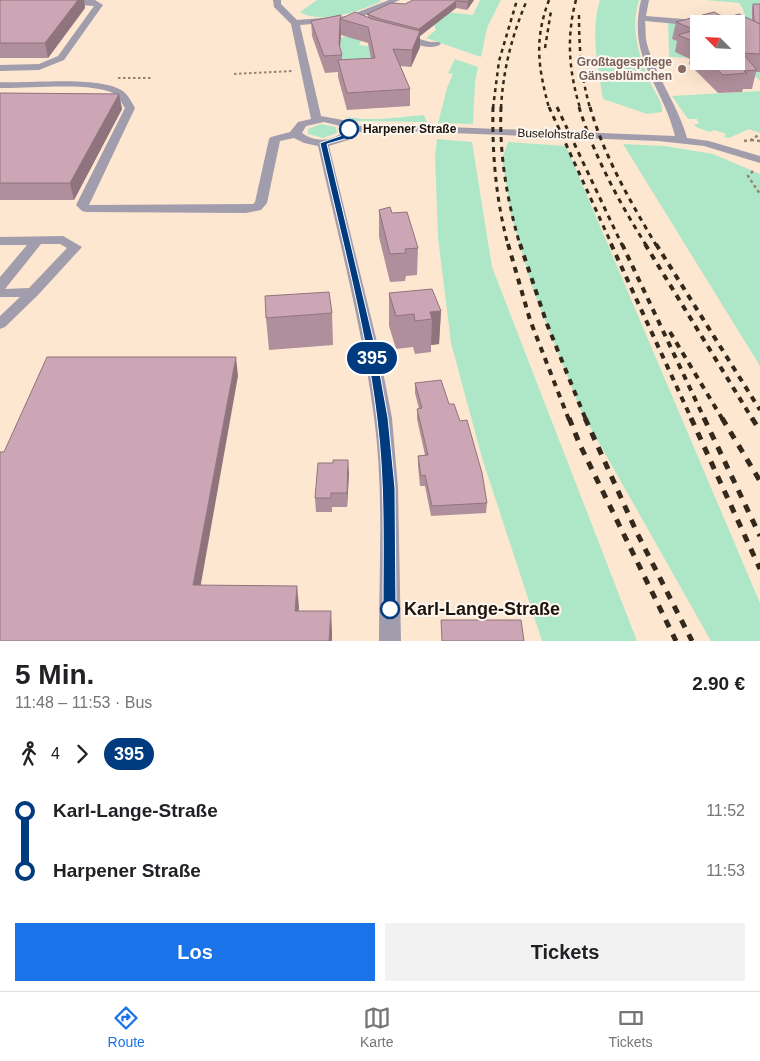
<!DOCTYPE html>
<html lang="de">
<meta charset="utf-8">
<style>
body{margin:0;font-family:Arial,sans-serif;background:#f2f2f2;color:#202124;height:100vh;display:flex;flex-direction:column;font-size:19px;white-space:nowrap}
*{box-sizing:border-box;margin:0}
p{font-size:16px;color:#757577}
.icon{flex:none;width:28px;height:28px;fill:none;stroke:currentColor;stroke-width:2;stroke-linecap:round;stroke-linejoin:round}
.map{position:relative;height:641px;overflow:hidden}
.details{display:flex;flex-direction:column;background:#fff;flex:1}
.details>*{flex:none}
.badge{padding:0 10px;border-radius:16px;font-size:18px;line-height:32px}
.needle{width:32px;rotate:294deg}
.fabs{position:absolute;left:690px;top:15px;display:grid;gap:10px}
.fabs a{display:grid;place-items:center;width:55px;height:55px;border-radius:0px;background:#fff;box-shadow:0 5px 20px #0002;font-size:25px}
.map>.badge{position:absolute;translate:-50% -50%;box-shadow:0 0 0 2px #fff}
.legs{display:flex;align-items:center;gap:8px;height:55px;padding:0 15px;font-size:16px}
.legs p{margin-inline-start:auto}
.headline{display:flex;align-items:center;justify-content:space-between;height:85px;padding:0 15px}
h1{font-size:28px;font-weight:700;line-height:38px}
.primary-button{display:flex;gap:10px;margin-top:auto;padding:10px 15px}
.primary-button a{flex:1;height:58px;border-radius:0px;background:#1a73e8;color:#fff;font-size:20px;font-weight:700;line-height:58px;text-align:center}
.primary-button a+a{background:#f2f2f2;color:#202124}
ul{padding:0 15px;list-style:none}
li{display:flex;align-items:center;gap:18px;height:60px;font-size:19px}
li i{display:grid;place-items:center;width:8px;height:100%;margin:0 6px;background:currentColor}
li i::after{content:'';width:12px;height:12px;margin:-6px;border:4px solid;border-radius:50%;background:#fff}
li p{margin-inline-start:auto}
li:first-child i{background:linear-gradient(#0000 50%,currentColor 0)}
li:last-child i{background:linear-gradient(currentColor 50%,#0000 0)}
.tab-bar{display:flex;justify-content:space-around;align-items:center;height:70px;border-top:1px solid #e0e0e0;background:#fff;font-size:14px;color:#757577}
.tab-bar a{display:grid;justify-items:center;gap:2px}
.tab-bar .on{color:#1a73e8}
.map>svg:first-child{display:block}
.green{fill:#aee7c8}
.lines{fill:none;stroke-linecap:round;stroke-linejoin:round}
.path-far1{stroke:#948372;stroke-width:2;stroke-dasharray:2.5 2.5;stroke-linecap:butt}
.path{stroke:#948372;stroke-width:2.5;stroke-dasharray:3 3;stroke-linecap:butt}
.minor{fill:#a19dac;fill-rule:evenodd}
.rail-far3{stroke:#33281c;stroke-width:2.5;stroke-dasharray:4 4;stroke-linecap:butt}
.rail-far2{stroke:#33281c;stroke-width:3;stroke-dasharray:5 5;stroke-linecap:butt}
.rail-far1{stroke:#33281c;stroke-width:4;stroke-dasharray:6 6;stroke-linecap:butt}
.rail{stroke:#33281c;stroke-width:5;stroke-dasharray:8 8;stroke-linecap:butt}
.wall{fill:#af8f9b;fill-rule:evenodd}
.shaded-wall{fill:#8f747e}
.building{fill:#cca6b4;stroke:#8f747e}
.line-1{fill:#003b80;stroke:#fff}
.education-dot{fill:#8d6e63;stroke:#fdf7f1;stroke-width:2}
.stop-1-dot{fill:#fff;stroke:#003b80;stroke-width:2.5}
.labels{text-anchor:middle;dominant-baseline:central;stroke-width:4;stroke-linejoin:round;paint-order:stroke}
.far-education-label{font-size:12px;font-weight:bold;fill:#785e54;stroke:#fdf7f1;text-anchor:end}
.far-stop-label{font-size:12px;font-weight:bold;fill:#1c1208;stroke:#fdf7f1;text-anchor:start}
.far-street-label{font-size:12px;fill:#1c1208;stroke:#fdf7f1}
.near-stop-label{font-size:18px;font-weight:bold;fill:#1c1208;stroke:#fdf7f1;text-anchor:start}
</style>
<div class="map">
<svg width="760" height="641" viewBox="0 0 760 641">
<rect width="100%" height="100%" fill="#fee7d0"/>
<g class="green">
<path d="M317,0H379L382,1C360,11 322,25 300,12Z"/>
<path d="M480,0H501L487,28L481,57L426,38L436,30L434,25L445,12L473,15Z"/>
<path d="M600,0H639C630,30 639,56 651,84C655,93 663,102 662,112L647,114L603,99C598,68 590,30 600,0Z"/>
<path d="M705,0H760V81L739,60C742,43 752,18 739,3Z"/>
<path d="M668,21L699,24V58L669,57Z"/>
<path d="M348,36L361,41L359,45L378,48L381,57L361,58L353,70L321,42Z"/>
<path d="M455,59L478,67L475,82L473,124L438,123L447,88L453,74L448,73Z"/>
<path d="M760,91V133L749,129L729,138L724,137L726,134L714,130L710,132L696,127L694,124H699L697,119H688L672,96Z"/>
<path d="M336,113C358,124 399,117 424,115L427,122L356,121Z"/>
<path d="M321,124L336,127L337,133L323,138L308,134V129Z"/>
<path d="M437,139L472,142L492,267L637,641H542L482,458L451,343L438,237L435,156Z"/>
<path d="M508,142L566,146L760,603V641H711L581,411L533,290L511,215L502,159Z"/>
<path d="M623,144L665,146L713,154L760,174V366Z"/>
</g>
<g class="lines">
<g class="path-far1">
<path d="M234,74L292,71"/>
<path d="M118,78H152"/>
</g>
<g class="path">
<path d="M751,140L760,141"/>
<path d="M744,141L751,140L760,134"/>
<path d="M753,171L748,176L760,194"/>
</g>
<g class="minor">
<path d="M62,0H95L103,5L64,60L39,70L0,71V65L39,64L58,56L94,6L65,4H62Z"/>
<path d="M273,0H281V4L297,20L348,16L389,0H400L352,21L300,25L321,116L348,121L352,126L400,125L675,136C662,83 627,60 641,0H649L646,16L708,21L712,24H699V26L645,21C646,29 645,37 647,44C656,77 678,105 687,138L709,141L760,156V163L704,146L658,141L400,131L355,132L348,140L329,146L378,346L392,418L398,488L401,641H379C379,567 384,491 374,417C362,326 338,236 318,146L304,143L294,138L280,141L267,203L261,210L246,213L86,212L82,211L76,205L125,108C122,104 120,98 116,95C96,81 26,89 0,88V82C28,84 103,75 124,92C129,96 132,103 135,108L89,205L253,204L255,202L269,139L271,137L290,132L298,122L311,119L291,24L274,7ZM324,122L340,126L343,132C331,142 314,142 302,133L306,126Z"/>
<path d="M402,34L430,42H439L441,44C430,52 411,42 399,39L397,37Z"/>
<path d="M63,236L82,247L38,295L5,327L0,329V316L20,297H0V277L27,245H0V237ZM41,244H60L67,248L29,288L5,289Z"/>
</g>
<g class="rail-far3">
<path d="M549,0C534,40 538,67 549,108"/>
<path d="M576,0C566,37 569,72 580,108"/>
<path d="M579,15C579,47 581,77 590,108"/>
<path d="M545,48L551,11"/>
<path d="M493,108L499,61L517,0"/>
<path d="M501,108C503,70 512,35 527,0"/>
</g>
<g class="rail-far2">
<path d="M493,107C492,154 496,200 508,245"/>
<path d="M501,107C499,154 507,200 520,245"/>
<path d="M549,107L612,245"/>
<path d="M557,107L622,245"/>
<path d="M579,107C594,156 619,202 646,245"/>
<path d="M590,107C604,156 630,201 656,245"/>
</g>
<g class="rail-far1">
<path d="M508,244L530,320L569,420"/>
<path d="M520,244L547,324L586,420"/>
<path d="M611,244L692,420"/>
<path d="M622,244L705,420"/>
<path d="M645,244L753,420"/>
<path d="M656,244L760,410"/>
<path d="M670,332L723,420"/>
</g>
<g class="rail">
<path d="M569,418L580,445L676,641"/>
<path d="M585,418L637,533L692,641"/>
<path d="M691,418L760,569"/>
<path d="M704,418L760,536"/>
<path d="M722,418L760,481"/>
<path d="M752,418L760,431"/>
</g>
</g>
<g class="wall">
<path d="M0,0H84L85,8L48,58H0Z"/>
<path d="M413,0H474L467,10L456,8L420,36V47L411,67L400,66L410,89V106L347,110L338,77V72L325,73L312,36L311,21L368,17L367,14L405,4ZM341,35L368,43L371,58L342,60V55L340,48Z"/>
<path d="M753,4H760V72H756L752,89H743L742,92L718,93L689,64L690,59L675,52L677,41L672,39L676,22L752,20V8ZM699,24L736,61H699Z"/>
<path d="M0,93L119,94L122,109L74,200H0Z"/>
<path d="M379,210L392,213L418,248L417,275L406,276L405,281L390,282L379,237Z"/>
<path d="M389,293L441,311L439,344L431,345V352L415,354L413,347L396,349L389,326Z"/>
<path d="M332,313L333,345L269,350L266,318Z"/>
<path d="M415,383L449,404L487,503L486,513L431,516L425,486H420L418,466V456L425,455L417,419V409H419L415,393Z"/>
<path d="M349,473L347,507H332V512H316L315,498Z"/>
</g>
<g class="shaded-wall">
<path d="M78,0H84L85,8L48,58L45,43Z"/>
<path d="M469,0H474L467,10L468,2Z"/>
<path d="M456,1V8L420,36V47L411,67L412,50L419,35V29Z"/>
<path d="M340,19L341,35L339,55V44Z"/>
<path d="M119,94L122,109L74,200L70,183Z"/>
<path d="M441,311L439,344L431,345L432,319L430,312Z"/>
<path d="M236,357L238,376L197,606L193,585Z"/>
<path d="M348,460L349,473L347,507V493Z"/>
<path d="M297,586L299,607L297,632L295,611Z"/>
<path d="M331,611L332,631V641H329Z"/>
</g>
<g class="building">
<path d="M0,0H78L45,43H0Z"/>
<path d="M413,0H469L468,2L456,1L419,29L380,19L367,14L391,3L405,4Z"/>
<path d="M753,4H760V24L754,21Z"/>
<path d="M355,12L372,19L420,31L412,50L393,49L410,89L347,93L338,60L375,58L368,27L340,19L339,44L342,55L324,56L311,21L341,15L340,19Z"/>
<path d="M714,12L726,18L739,14L760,24V54L742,53L757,70L744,71L747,73L723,75L708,61H736V24H699V44L678,35L695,30L676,22Z"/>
<path d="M693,46H699V52Z"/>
<path d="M0,93L119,94L70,183H0Z"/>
<path d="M390,207L392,213L407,212L418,248L405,249L406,253L390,254L379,210Z"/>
<path d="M432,289L441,311L430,312L432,319L415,321L414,314L396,316L389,293Z"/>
<path d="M329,292L332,313L266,318L265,296Z"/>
<path d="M47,357H236L193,585L297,586L295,611H331L329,641H0V452H4Z"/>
<path d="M441,380L449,404H454L460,421L467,420L482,473L487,503L432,506L425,475L421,476L418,456L428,455L417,409L422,408L415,383Z"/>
<path d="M333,460H348L347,493H331V498H315L318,463H333Z"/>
<path d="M441,620H521L524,641H442Z"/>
</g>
<path class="line-1" d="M347,127L353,129L348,138L327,144L375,346L388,418L395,488L396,609L394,613L390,615L385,613L383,609C383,545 385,482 377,419C366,327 340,233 320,143L343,135Z"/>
<circle class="education-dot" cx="682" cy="69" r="5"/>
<g class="stop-1-dot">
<circle cx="349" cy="129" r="9"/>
<circle cx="390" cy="609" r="9"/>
</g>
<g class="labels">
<g class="far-education-label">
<text x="672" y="62">Großtagespflege<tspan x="672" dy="14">Gänseblümchen</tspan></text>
</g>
<g class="far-stop-label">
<text x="363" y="129">Harpener Straße</text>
</g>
<g class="far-street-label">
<text transform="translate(556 134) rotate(2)">Buselohstraße</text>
</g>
<g class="near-stop-label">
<text x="404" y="609">Karl-Lange-Straße</text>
</g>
</g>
</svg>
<div class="fabs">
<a><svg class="needle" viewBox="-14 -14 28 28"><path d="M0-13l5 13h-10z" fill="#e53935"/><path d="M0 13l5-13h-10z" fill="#757577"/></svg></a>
</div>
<b class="badge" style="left:372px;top:358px;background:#003b80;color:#fff">395</b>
</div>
<section class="details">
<div class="headline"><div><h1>5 Min.</h1><p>11:48 – 11:53 · Bus</p></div><b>2.90 €</b></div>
<div class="legs"><svg class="icon" aria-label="walk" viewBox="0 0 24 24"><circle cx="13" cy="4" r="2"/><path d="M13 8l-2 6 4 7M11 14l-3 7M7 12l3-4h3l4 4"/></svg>4<svg class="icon" aria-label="forward" viewBox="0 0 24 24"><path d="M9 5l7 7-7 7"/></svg><b class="badge" style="background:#003b80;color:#fff">395</b></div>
<ul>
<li><i style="color:#003b80"></i><b>Karl-Lange-Straße</b><p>11:52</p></li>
<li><i style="color:#003b80"></i><b>Harpener Straße</b><p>11:53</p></li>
</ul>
<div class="primary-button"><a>Los</a><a>Tickets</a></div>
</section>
<nav class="tab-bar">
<a class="on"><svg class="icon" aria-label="directions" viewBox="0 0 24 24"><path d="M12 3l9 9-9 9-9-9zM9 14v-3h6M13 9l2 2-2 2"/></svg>Route</a>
<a><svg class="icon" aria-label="map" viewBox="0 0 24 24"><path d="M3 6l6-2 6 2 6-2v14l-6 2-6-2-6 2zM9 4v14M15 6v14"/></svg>Karte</a>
<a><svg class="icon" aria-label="tickets" viewBox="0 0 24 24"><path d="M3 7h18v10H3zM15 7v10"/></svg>Tickets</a>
</nav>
